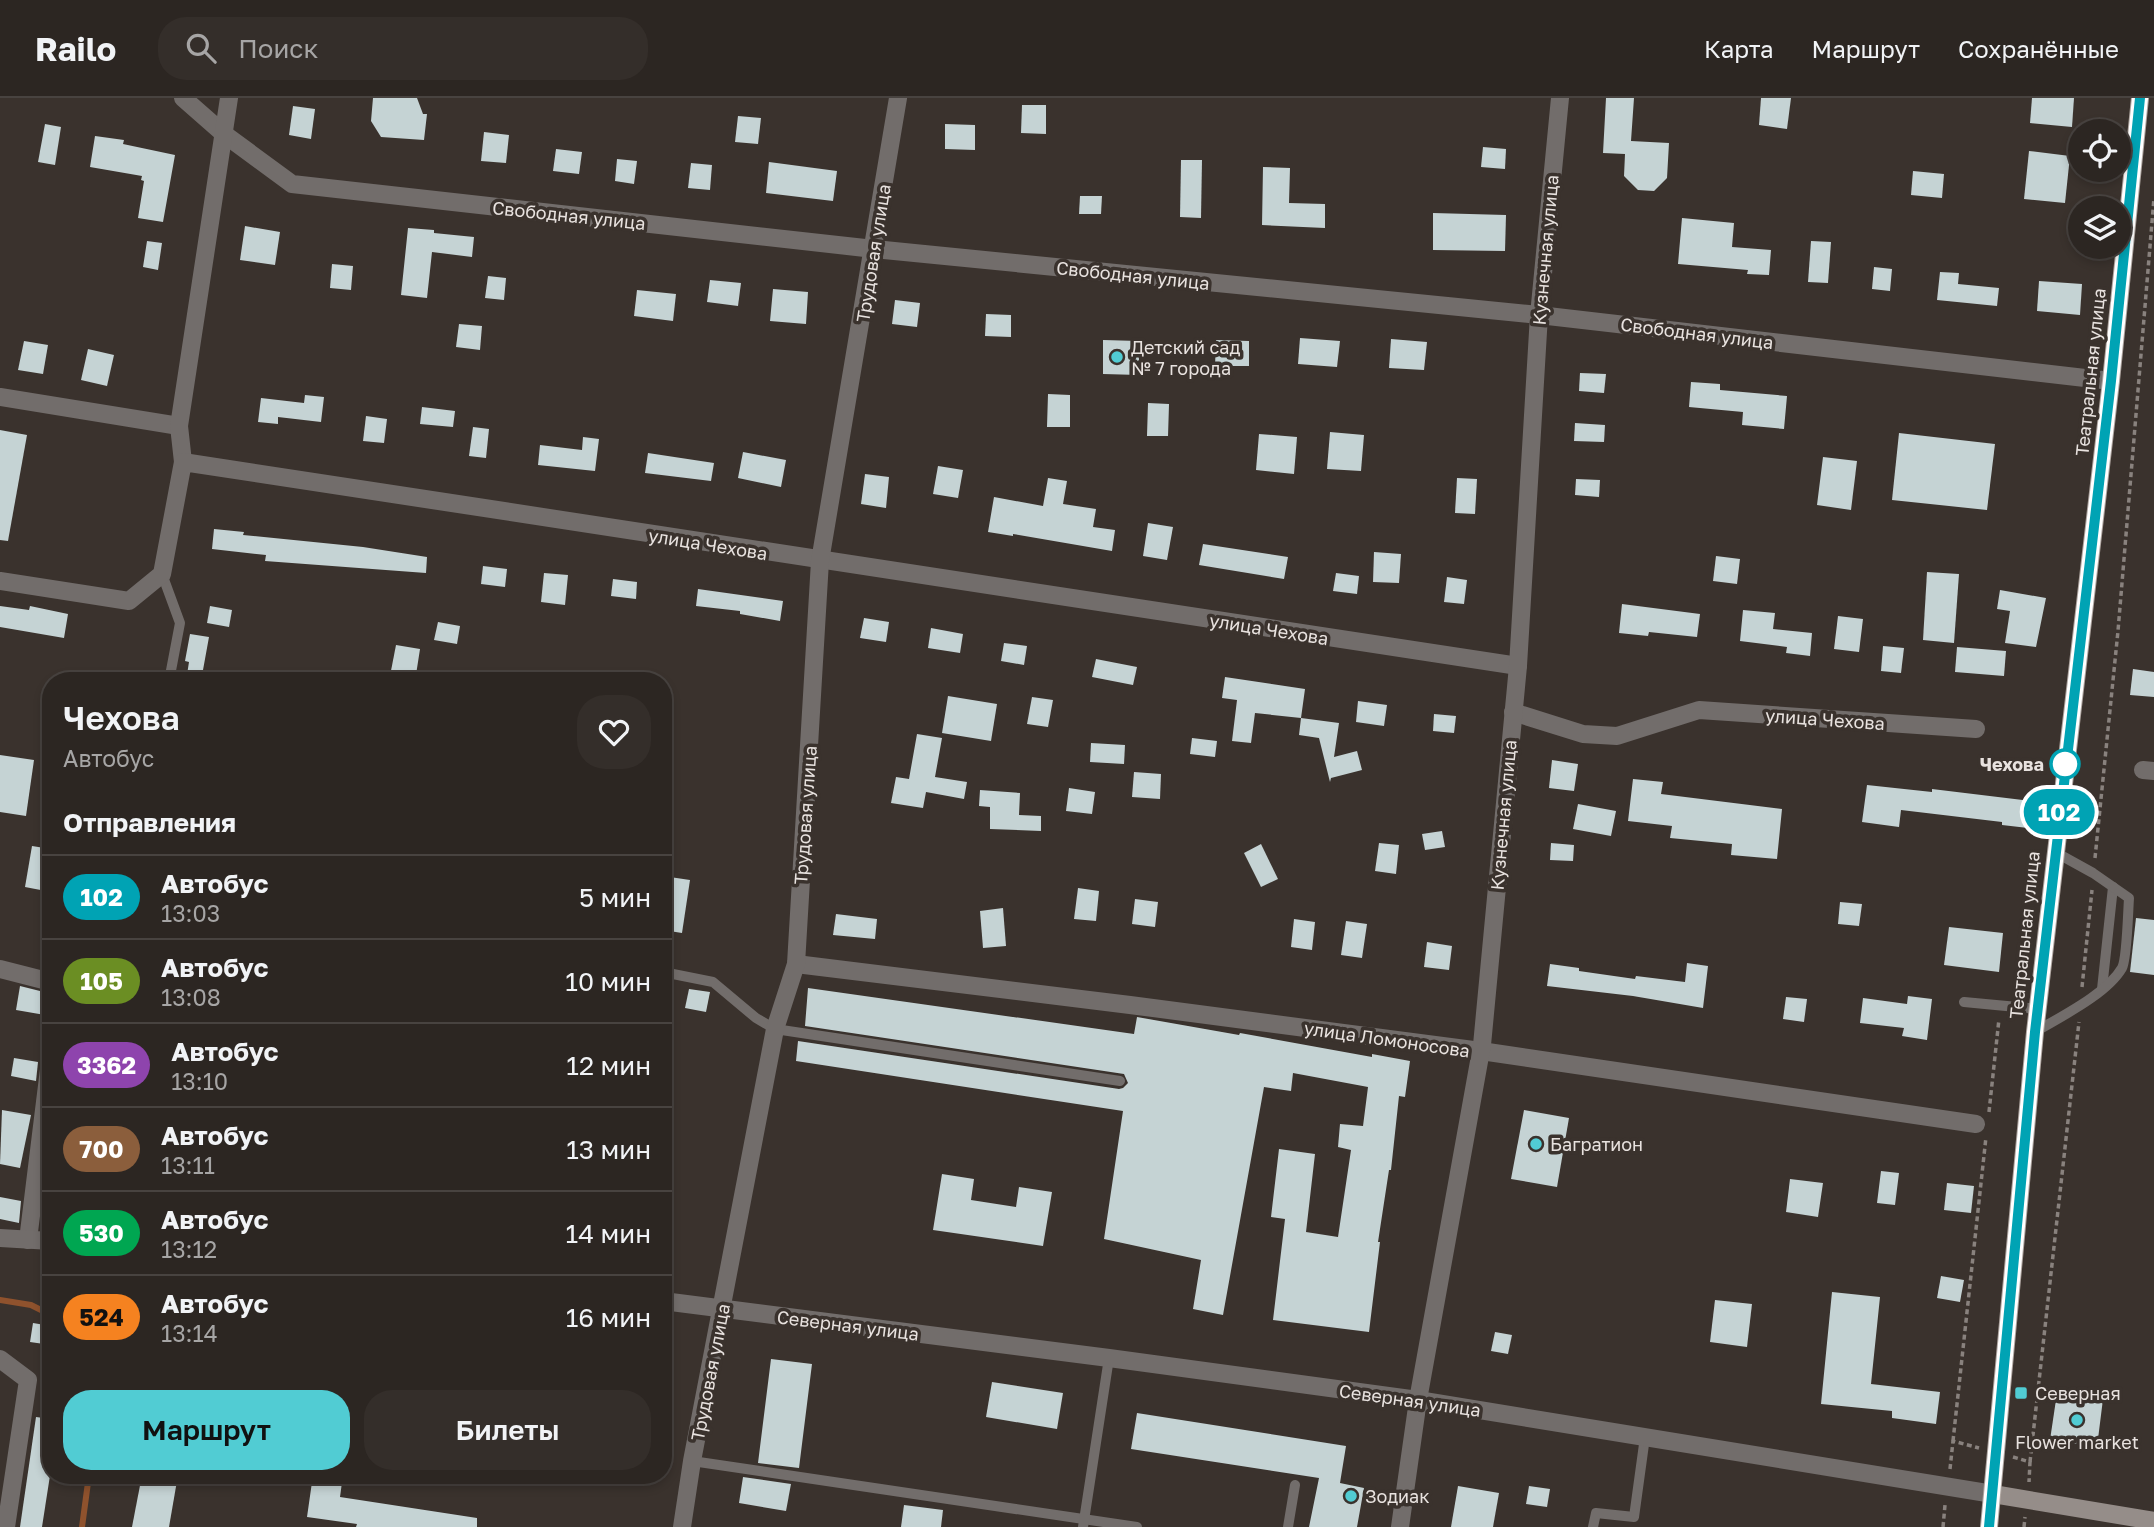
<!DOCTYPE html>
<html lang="ru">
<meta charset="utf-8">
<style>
body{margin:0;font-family:"Golos Text",sans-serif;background:#342e2a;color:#f1f3f6;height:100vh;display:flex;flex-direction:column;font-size:26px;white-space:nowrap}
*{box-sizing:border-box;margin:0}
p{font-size:23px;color:#a6a5a5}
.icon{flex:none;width:38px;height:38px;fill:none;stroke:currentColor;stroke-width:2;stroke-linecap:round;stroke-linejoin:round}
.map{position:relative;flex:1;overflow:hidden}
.side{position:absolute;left:42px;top:574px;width:630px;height:812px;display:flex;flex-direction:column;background:#2c2622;border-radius:28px;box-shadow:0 4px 10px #0003,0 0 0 2px #484340}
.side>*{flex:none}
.badge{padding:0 14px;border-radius:23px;font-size:24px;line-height:46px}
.fabs{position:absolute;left:2068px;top:21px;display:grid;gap:14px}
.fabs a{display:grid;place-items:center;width:63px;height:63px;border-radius:50%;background:#2c2622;box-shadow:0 4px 10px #0003,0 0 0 2px #484340;font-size:35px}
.map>.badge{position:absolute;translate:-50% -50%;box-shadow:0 0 0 4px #fff}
h2{padding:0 21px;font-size:26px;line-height:63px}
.round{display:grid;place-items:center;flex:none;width:74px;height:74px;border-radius:28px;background:#342e2a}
.head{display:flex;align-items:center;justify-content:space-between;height:119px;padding:0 21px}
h1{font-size:33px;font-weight:600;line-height:52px}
.primary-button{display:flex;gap:14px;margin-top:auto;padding:14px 21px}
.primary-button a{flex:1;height:80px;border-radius:28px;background:#51ccd3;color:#111;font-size:28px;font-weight:600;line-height:80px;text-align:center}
.primary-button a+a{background:#342e2a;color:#f1f3f6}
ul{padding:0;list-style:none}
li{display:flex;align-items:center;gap:21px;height:84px;padding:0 21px;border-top:2px solid #484340}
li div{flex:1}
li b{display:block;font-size:26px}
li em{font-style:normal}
li .badge{min-width:77px;font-weight:700;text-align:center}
header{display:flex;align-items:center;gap:42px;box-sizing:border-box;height:98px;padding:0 35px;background:#2c2622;border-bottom:2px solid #484340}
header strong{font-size:33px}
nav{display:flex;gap:38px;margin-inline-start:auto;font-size:24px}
.search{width:490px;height:63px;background:#342e2a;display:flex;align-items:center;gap:18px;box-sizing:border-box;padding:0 24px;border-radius:28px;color:#a6a5a5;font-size:26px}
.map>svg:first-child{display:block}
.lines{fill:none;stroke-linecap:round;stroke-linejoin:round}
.stream{stroke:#8f522d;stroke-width:6}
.building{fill:#c5d3d4}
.path{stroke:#89827e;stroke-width:3.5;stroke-dasharray:5 3.5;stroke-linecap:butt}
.service{stroke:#726d6b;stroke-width:10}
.minor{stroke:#726d6b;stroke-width:18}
.tertiary{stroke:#726d6b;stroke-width:18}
.secondary{stroke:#958d89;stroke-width:18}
.primary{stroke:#afa6a1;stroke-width:18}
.line-casing{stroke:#fff;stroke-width:16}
.line{stroke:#00a3b4;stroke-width:10}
.poi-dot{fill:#51ccd3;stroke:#3a322d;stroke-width:2.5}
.stop-dot{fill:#fff;stroke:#00a3b4;stroke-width:3.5}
.labels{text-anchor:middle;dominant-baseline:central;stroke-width:7;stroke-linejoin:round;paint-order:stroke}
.street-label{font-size:18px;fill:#e8e2df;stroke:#3a322d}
.poi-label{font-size:18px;fill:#e8e2df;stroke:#3a322d;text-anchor:start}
.stop-label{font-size:18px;font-weight:bold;fill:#e8e2df;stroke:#3a322d;text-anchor:end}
</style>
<header>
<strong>Railo</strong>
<div class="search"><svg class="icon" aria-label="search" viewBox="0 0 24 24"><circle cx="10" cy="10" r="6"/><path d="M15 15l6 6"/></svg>Поиск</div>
<nav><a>Карта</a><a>Маршрут</a><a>Сохранённые</a></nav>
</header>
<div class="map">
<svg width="2154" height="1429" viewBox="0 0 2154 1429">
<rect width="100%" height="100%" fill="#3a322d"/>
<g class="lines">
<g class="stream">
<path d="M0,1202L31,1207L51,1217"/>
<path d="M82,1429L89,1377"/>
</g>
</g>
<g class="building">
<path d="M373,0H417L423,16H427L424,42L381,39L371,23Z"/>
<path d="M1606,0H1634L1631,43L1669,45L1667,80L1654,93L1638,92L1624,78L1625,56L1603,55Z"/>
<path d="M1761,0H1791L1787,31L1759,27Z"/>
<path d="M2032,0H2074L2072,29L2030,25Z"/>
<path d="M1022,7H1046V36L1021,35Z"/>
<path d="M293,8L315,11L311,41L289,37Z"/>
<path d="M738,18L761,20L758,46L735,44Z"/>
<path d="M45,26L61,29L55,67L38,64Z"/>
<path d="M945,26L975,27V52L945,51Z"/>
<path d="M484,34L509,37L506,65L481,63Z"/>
<path d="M95,38L124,42L123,46L175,57L163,124L138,120L144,83L141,82L142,78L90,69Z"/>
<path d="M1483,49L1506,51L1505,71L1481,69Z"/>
<path d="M556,51L582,54L579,76L553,73Z"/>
<path d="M2029,53L2070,58L2065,105L2024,101Z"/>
<path d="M617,61L637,63L634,86L615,83Z"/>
<path d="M1181,62H1202L1201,120L1180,119Z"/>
<path d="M769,64L837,73L833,103L766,95Z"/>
<path d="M691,65L712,67L710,92L688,90Z"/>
<path d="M1263,69L1290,70L1289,105L1325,106V130L1262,127Z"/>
<path d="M1913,73L1944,76L1942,100L1911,97Z"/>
<path d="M1080,98H1102L1101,116H1079Z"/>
<path d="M1433,115L1506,117L1505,153L1433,152Z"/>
<path d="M1682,120L1734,125L1732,149L1771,152L1769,177L1747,176L1748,172L1678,166Z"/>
<path d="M245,128L280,134L275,167L240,162Z"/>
<path d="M408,130L434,132V135L474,139L472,159L432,154L427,200L401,197Z"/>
<path d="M147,143L162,145L158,172L143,169Z"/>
<path d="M1811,143L1831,144L1828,185L1808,184Z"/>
<path d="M332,166L353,168L351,192L330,190Z"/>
<path d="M1874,169L1892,171L1890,193L1872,191Z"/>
<path d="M1940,174L1959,175L1958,186L1999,190L1997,208L1937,202Z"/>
<path d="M488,178L506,180L504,202L485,200Z"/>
<path d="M710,182L741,185L738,208L707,204Z"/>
<path d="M2039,183L2082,186L2080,217L2037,213Z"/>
<path d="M773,191L808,194L806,226L770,223Z"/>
<path d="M637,192L676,196L673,223L634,218Z"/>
<path d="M895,202L920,205L917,229L892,226Z"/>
<path d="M986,216L1011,217V239L985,238Z"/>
<path d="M459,226L482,228L480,252L456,249Z"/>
<path d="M1300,240L1340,243L1337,269L1298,266Z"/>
<path d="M1391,241L1427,244L1424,272L1389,270Z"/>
<path d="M1103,242L1139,243V277L1103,276Z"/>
<path d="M1216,242L1249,243V268H1215Z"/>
<path d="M24,243L48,247L43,276L18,272Z"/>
<path d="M88,251L114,257L107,288L81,282Z"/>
<path d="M1580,275L1606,276L1604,295L1579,293Z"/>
<path d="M1691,284L1720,286V292L1787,298L1784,331L1742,327L1743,314L1689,309Z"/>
<path d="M1048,296L1070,297V329H1047Z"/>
<path d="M305,297L324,299L321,324L278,319V326L258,324L261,300L304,305Z"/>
<path d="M1148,305L1169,306L1168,338H1147Z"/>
<path d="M422,309L455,313L453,329L420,326Z"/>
<path d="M366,318L387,321L384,345L363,343Z"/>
<path d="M1575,325L1605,327L1604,344L1574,343Z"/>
<path d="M473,329L489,331L486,360L469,358Z"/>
<path d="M0,332L27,337L8,443L0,442Z"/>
<path d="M1330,334L1364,337L1361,373L1327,371Z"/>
<path d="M1899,335L1995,346L1987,412L1892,402Z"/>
<path d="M1259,336L1297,339L1294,376L1256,372Z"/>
<path d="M583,339L599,341L595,373L538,367L540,347L582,352Z"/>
<path d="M743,354L786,362L781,389L738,380Z"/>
<path d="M648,355L714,365L711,383L645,375Z"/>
<path d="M1823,359L1857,363L1851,412L1817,407Z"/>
<path d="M938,368L963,372L958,400L933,396Z"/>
<path d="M865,376L889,379L886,410L861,406Z"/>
<path d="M1048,380L1067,383L1063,406L1096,411L1093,429L1115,432L1112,453L1013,436V438L988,434L994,399L1043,408Z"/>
<path d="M1457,380L1477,381L1475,416L1455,415Z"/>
<path d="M1576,381L1600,382L1599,399L1575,397Z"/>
<path d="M1148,425L1173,429L1167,462L1143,458Z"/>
<path d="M214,431L244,434L243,437L363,449L427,459L426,475L265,463L266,457L212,451Z"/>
<path d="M1203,446L1288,459L1284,481L1199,467Z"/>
<path d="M1374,454L1401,456L1399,485L1373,484Z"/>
<path d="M1716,458L1740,461L1737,486L1713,483Z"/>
<path d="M483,468L507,471L505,489L481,486Z"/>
<path d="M1927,474L1959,476L1954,545L1923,542Z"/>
<path d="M544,475L568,477L565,507L541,504Z"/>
<path d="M1336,475L1359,478L1357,496L1333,493Z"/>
<path d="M1447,479L1467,482L1464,506L1444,504Z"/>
<path d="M613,481L637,484L636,501L611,498Z"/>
<path d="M698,491L783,503L780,523L740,516V513L696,508Z"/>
<path d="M2000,492L2046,500L2036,549L2005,545L2010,513L1997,511Z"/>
<path d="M1622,506L1700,516L1697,539L1649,534L1648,538L1619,535Z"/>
<path d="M0,508L29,512L30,508L68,516L64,540L0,529Z"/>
<path d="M210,508L232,512L229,529L207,525Z"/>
<path d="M1743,512L1775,515L1773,531L1812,535L1810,558L1786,555L1787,549L1740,543Z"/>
<path d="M1838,518L1863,521L1859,554L1834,551Z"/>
<path d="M864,520L889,524L886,544L860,540Z"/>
<path d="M438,524L460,528L457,546L434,542Z"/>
<path d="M931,530L963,536L960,555L928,550Z"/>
<path d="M190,536L209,539L201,583H186L189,564L185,563Z"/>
<path d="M1004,545L1027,548L1024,567L1001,563Z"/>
<path d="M396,547L420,551L415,583H389Z"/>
<path d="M1883,548L1904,550L1901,575L1881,573Z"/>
<path d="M1957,549L2006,553L2004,578L1955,574Z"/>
<path d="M1096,561L1137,569L1133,587L1092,579Z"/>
<path d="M2133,571L2154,574V599L2130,597Z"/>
<path d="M1225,579L1305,591L1301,620L1255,615L1251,645L1232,643L1237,602L1222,600Z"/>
<path d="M948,598L997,606L991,643L942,635Z"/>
<path d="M1032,599L1053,602L1048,629L1027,626Z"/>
<path d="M1358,603L1387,607L1384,628L1356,624Z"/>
<path d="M1434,616L1456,618L1454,635L1433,633Z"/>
<path d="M1301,620L1339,625L1334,659L1357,653L1362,672L1331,680L1330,684L1319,640L1299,637Z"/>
<path d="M917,636L942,640L935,679L967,684L964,701L926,694L923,710L891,705L896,679L909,681Z"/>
<path d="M1192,640L1217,643L1215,659L1190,656Z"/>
<path d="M1091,645L1125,647L1124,666L1090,664Z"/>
<path d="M0,657L34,662L26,718L0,714Z"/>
<path d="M1552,662L1578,666L1574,693L1549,690Z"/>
<path d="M1134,674L1161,676L1160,701L1132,699Z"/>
<path d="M1633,681L1663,684L1661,696L1782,711L1777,761L1731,757L1732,746L1670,740L1672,728L1628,723Z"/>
<path d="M1867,687L1932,694V691L2031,703L2028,730L2002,727V724L1901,712L1899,729L1862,724Z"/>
<path d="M1069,690L1095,694L1092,716L1066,713Z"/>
<path d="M980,692L1020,695L1019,717L1041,718V733L990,731V709L979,708Z"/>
<path d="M1578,706L1616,713L1611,738L1573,731Z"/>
<path d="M1442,733L1445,749L1425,752L1422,736Z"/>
<path d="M1379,745L1399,747L1396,776L1375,773Z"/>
<path d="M1551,745L1574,747L1573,763L1550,762Z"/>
<path d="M1261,746L1278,781L1261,789L1244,755Z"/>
<path d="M32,748L51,751V794L25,789Z"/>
<path d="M663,778L690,782L682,835L663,832Z"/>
<path d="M1078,790L1099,793L1096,823L1074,821Z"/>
<path d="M1135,801L1158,804L1155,829L1132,826Z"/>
<path d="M1840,804L1862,806L1859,828L1838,826Z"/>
<path d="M1003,810L1006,848L983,850L980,813Z"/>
<path d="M836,816L877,821L875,841L833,837Z"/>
<path d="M2136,820L2154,822V877L2130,874Z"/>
<path d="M1294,821L1315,824L1312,852L1291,849Z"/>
<path d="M1346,823L1367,826L1362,860L1341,857Z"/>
<path d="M1949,829L2003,835L1999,874L1944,867Z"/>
<path d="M1427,844L1452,848L1449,872L1424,869Z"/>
<path d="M1687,865L1708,868L1703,910L1633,898L1547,888L1550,866L1579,870V873L1635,881L1636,878L1685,884Z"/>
<path d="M20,888L48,895L45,917L16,912Z"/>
<path d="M808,890L1134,936L1137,919L1239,937L1240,935L1372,959V956L1410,963L1405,999L1399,998L1391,1072H1389L1378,1144H1380L1369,1234L1273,1222L1285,1121L1271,1119L1279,1051L1315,1056L1306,1134L1338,1139L1351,1052L1338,1049L1340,1026L1363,1028L1368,989L1293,975L1291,993L1264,989L1223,1217L1193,1211L1201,1162L1104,1141L1123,1013L796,963L798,943L1119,991L1123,990L1128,985L1124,976L805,928Z"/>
<path d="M689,891L710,894L706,914L685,910Z"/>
<path d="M1908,898L1932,901L1927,942L1902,938L1904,930L1860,925L1863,900L1907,906Z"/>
<path d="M1786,899L1807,901L1804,924L1783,921Z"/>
<path d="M14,960L38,964L36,983L11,978Z"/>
<path d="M2,1012L31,1017L20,1070L0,1066Z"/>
<path d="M1524,1012L1569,1020L1557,1089L1511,1081Z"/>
<path d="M1881,1073L1899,1075L1895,1107L1877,1105Z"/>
<path d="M942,1076L974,1081L971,1102L1016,1109L1019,1089L1052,1094L1043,1148L933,1132Z"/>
<path d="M1790,1081L1823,1085L1818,1119L1786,1114Z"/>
<path d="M1947,1085L1974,1088L1971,1115L1944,1112Z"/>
<path d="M0,1099L21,1103L19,1125L0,1121Z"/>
<path d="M1941,1178L1964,1182L1960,1204L1937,1200Z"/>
<path d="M1832,1194L1880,1199L1871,1286L1940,1294L1936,1326L1892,1320V1313L1821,1306Z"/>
<path d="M1715,1202L1752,1206L1747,1249L1710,1244Z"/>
<path d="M33,1225L51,1228V1247L30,1244Z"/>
<path d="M1495,1234L1512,1237L1508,1256L1491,1253Z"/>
<path d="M771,1261L812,1266L799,1370L758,1365Z"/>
<path d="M992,1284L1063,1295L1057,1331L986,1319Z"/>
<path d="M2057,1295L2103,1301L2097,1349L2050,1342Z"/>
<path d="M1137,1315L1346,1348L1340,1385L1364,1390L1357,1429H1309L1319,1380L1131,1351Z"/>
<path d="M36,1319L51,1321V1371L42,1429H20Z"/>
<path d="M142,1377H178L169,1429H132Z"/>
<path d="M313,1377H343L340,1399L477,1420V1429H356L357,1426L307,1419Z"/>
<path d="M743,1379L791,1386L786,1413L739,1405Z"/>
<path d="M1458,1388L1499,1395L1493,1429H1451Z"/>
<path d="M1529,1388L1550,1391L1547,1409L1526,1406Z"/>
<path d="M904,1407L943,1412L941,1429H901Z"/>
</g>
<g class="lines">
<g class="path">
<path d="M2095,760L2118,533L2154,100"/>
<path d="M2082,889L2092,792"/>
<path d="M1989,1014L1999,921"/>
<path d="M1953,1343L1986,1039"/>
<path d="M2013,1359L2030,1364L2029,1384"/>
<path d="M2030,1364L2079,924"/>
<path d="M1950,1371L1953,1343L1979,1350"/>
<path d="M1943,1429L1945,1407"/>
<path d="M2024,1429L2025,1419"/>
</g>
<g class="service">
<path d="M162,476L180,525L169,583"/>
<path d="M663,874L713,884L756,920L775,931L1120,983"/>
<path d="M2102,891L2113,789"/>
<path d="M1964,904L2038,911"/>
<path d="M2035,934C2060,919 2107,896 2122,870C2127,861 2128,814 2129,800L2093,775L2055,754"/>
<path d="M692,1363L1137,1429"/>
<path d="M1083,1429L1109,1260"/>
<path d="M1288,1429L1295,1387"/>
<path d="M1593,1429L1596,1415L1634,1419L1645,1339"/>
</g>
<g class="minor">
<path d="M183,0L224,36L292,86L874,151L1539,217L2111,283"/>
<path d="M0,299L179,328"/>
<path d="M183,364L179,328L229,0"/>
<path d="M0,483L129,503L162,476L183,364L1518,568"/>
<path d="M1513,614L1583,636L1617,638L1699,612L1976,631"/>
<path d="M2143,672L2154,673"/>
<path d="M796,866L1130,907L1481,953L1976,1026"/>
<path d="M0,871L51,884"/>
<path d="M28,1142L51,955"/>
<path d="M682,1429L692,1363L775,931L796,866L820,463L898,0"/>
</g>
<g class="tertiary">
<path d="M0,1140L51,1143"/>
<path d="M663,1203L1109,1260L1418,1302L1993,1396"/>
<path d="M0,1261L28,1282L6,1429"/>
<path d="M1400,1429L1418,1302L1482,947L1518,568L1539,217L1560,0"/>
</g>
<path class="secondary" d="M1993,1396L2154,1423"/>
<path class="primary" d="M1989,1429L2035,934L2111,283L2140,0"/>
</g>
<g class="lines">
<g class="line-casing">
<path id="line" d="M1989,1429L2035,934L2111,283L2140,0"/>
</g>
<use href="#line" class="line"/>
</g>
<g class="poi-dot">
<circle cx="1117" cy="259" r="7"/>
<circle cx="1536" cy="1046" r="7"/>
<rect x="2014" y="1288" width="14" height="14" rx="3.5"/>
<circle cx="2077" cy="1322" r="7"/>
<circle cx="1351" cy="1398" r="7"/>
</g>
<circle class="stop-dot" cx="2065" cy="666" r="14"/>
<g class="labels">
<g class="street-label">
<text transform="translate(569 117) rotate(6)">Свободная улица</text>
<text transform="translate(1545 152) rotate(-85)">Кузнечная улица</text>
<text transform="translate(873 155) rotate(-81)">Трудовая улица</text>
<text transform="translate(1133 177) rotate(6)">Свободная улица</text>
<text transform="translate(1697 235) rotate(7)">Свободная улица</text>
<text transform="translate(2090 274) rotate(-84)">Театральная улица</text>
<text transform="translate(708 446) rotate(9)">улица Чехова</text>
<text transform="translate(1269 531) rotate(9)">улица Чехова</text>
<text transform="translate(1825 621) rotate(4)">улица Чехова</text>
<text transform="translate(805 717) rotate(-86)">Трудовая улица</text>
<text transform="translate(1503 717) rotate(-85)">Кузнечная улица</text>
<text transform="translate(2024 837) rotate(-84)">Театральная улица</text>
<text transform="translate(1387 941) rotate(8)">улица Ломоносова</text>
<text transform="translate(848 1227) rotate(7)">Северная улица</text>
<text transform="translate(710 1274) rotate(-79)">Трудовая улица</text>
<text transform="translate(1410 1302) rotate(8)">Северная улица</text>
</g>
<g class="poi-label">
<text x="1131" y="249">Детский сад<tspan x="1131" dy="21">№ 7 города</tspan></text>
<text x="1550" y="1046">Багратион</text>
<text x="2035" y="1295">Северная</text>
<text x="2077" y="1344" text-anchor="middle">Flower market</text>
<text x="1365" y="1398">Зодиак</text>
</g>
<g class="stop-label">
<text x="2044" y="666">Чехова</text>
</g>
</g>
</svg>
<div class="fabs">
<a><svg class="icon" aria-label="locate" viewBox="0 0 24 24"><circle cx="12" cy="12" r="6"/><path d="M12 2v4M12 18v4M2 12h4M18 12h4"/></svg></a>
<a><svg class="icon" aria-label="layers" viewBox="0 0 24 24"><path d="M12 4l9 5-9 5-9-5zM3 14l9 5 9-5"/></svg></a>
</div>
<b class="badge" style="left:2059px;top:714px;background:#00a3b4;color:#fff">102</b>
<section class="side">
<div class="head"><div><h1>Чехова</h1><p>Автобус</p></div><a class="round"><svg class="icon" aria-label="heart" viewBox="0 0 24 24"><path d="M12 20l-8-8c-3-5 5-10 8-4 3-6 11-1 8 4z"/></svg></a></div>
<h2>Отправления</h2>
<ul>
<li><span class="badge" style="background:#00a3b4;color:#fff">102</span><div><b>Автобус</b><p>13:03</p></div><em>5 мин</em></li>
<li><span class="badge" style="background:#6b8e23;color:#fff">105</span><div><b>Автобус</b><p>13:08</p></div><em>10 мин</em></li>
<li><span class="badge" style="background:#8e44ad;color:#fff">3362</span><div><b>Автобус</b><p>13:10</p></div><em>12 мин</em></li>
<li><span class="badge" style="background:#8b5e3c;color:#fff">700</span><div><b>Автобус</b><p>13:11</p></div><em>13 мин</em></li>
<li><span class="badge" style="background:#00a651;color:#fff">530</span><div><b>Автобус</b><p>13:12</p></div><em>14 мин</em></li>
<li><span class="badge" style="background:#f58220;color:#111">524</span><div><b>Автобус</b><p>13:14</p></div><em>16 мин</em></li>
</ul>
<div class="primary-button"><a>Маршрут</a><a>Билеты</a></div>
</section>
</div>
